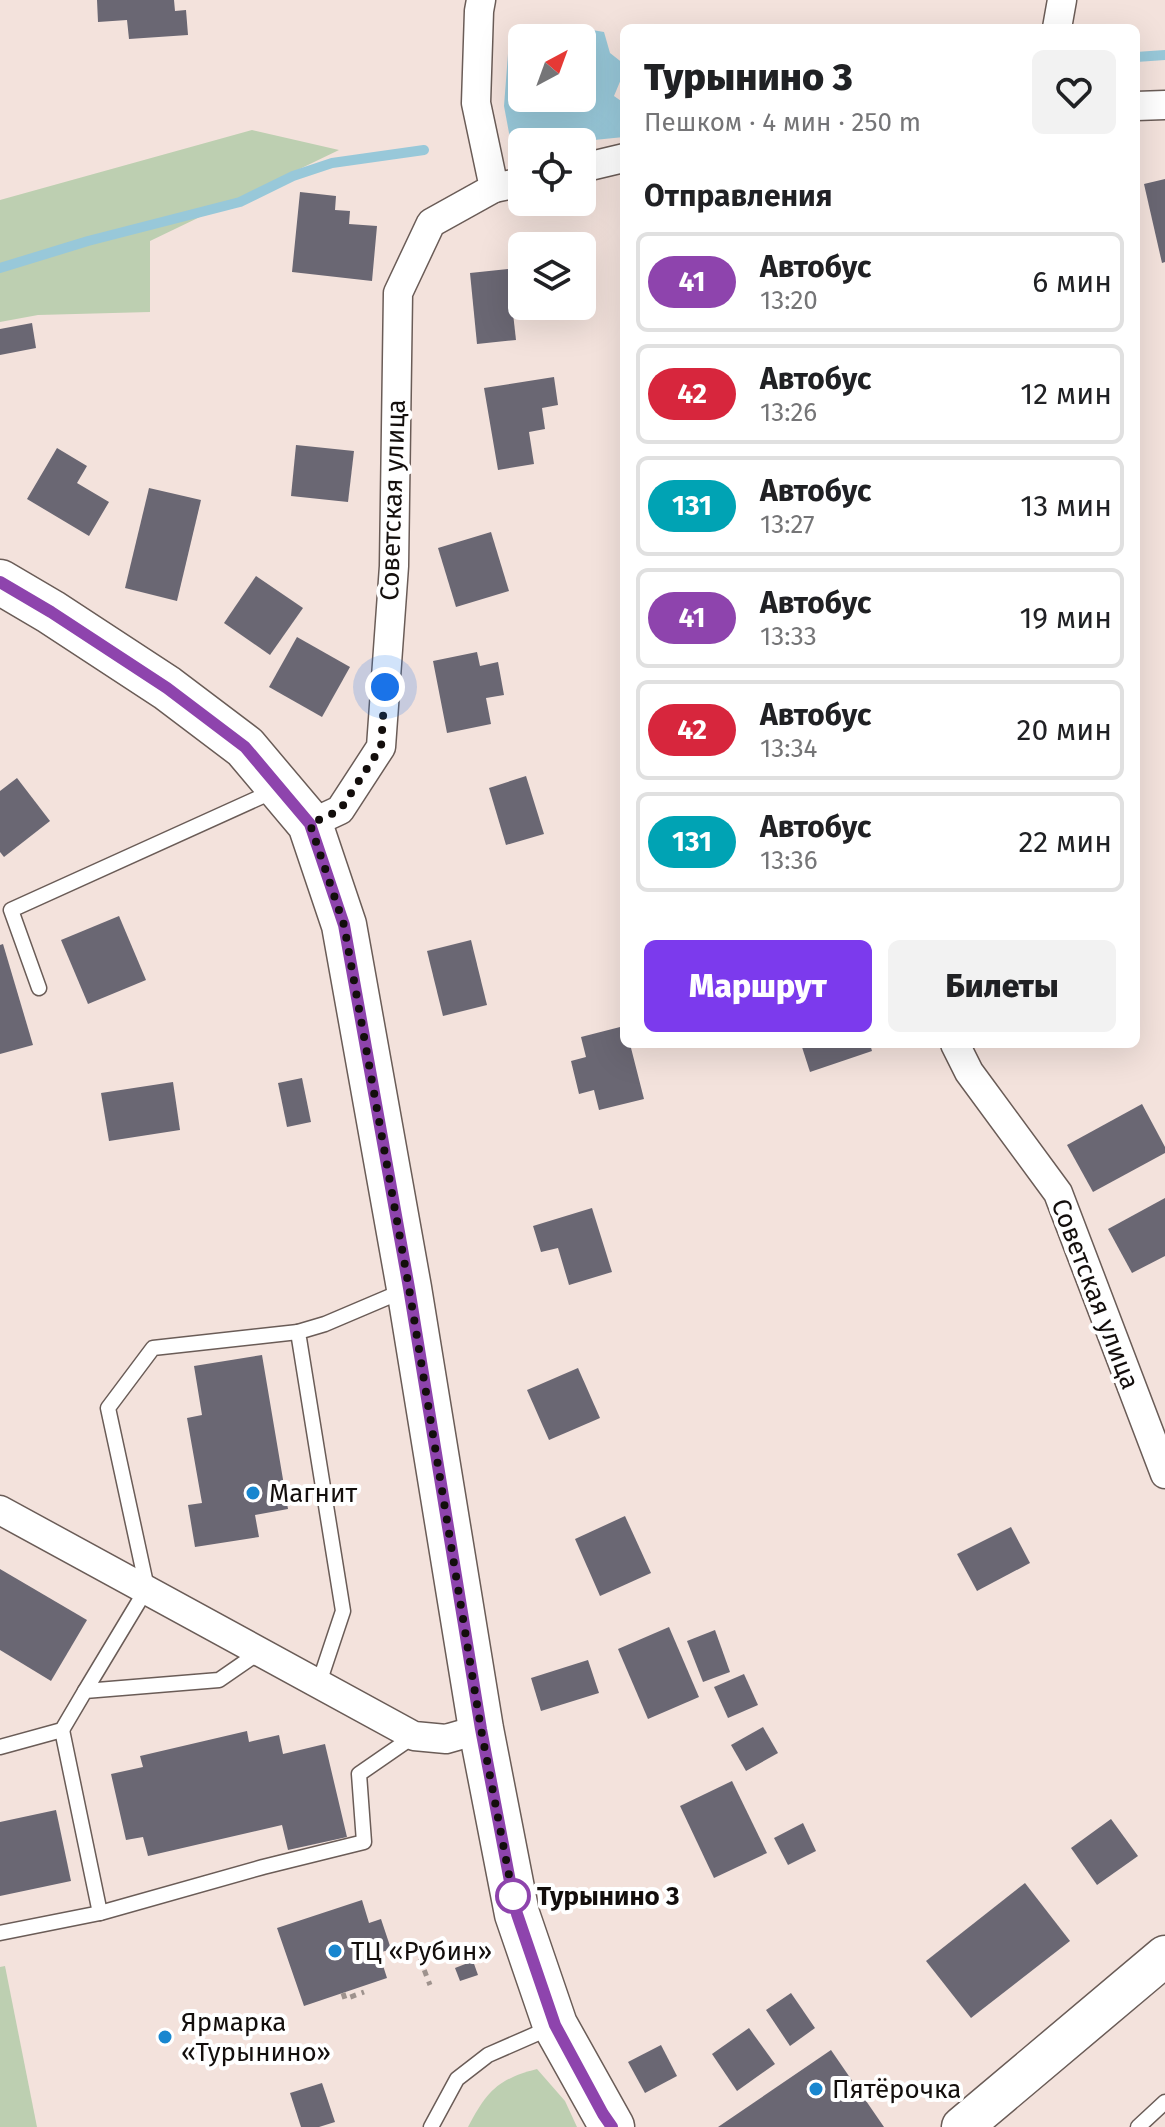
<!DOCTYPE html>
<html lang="ru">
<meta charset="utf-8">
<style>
body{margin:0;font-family:"Fira Sans",sans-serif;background:#f2f2f2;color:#202124;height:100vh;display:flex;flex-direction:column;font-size:30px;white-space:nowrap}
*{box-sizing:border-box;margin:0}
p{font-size:26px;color:#757577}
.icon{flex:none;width:44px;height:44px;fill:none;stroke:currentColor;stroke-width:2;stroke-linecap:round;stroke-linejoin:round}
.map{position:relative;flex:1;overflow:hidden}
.side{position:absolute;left:620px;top:24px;width:520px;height:1024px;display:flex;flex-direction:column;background:#fff;border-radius:12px;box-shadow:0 8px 32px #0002}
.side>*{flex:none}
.badge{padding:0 16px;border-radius:26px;font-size:28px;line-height:52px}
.needle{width:52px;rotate:41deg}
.controls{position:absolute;left:508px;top:24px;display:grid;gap:16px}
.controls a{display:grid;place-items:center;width:88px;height:88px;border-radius:12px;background:#fff;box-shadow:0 8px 32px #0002;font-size:40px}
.you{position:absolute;width:40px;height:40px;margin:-20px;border:6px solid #fff;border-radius:50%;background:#1a73e8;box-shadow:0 0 0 12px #1a73e833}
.map>.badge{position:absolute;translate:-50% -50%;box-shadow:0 0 0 4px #fff}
h2{padding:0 24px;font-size:30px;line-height:72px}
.round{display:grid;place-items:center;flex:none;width:84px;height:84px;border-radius:12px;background:#f2f2f2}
.head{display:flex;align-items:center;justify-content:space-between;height:136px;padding:0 24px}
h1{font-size:38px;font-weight:800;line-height:60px}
.button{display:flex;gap:16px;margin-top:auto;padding:16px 24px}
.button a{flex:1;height:92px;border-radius:12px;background:#7c3aed;color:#fff;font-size:32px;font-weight:800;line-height:92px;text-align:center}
.button a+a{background:#f2f2f2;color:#202124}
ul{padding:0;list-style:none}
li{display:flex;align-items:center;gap:24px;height:100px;margin:0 16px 12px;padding:0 8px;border:4px solid #e0e0e0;border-radius:12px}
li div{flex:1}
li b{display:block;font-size:30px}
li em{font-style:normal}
li .badge{min-width:88px;font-weight:700;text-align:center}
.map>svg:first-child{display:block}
.green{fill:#bdcfb1}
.water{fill:#98c8d9}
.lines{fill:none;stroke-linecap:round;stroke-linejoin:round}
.stream{stroke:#98c8d9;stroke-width:10}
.building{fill:#6a6773}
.lane-casing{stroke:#6a5c57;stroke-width:17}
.street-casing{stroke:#6a5c57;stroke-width:31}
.secondary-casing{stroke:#6a5c57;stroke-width:43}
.primary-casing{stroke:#6a5c57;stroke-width:47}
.path{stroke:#9e928d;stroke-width:5;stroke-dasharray:6 6;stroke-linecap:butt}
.lane{stroke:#fff;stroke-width:14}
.street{stroke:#fff;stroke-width:28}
.secondary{stroke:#fff;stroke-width:40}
.primary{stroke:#fff;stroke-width:44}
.line-casing{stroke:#fff;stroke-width:18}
.line{stroke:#8e44ad;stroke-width:12}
.walk{stroke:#130e0c;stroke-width:8;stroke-dasharray:0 14.4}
.poi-dot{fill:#1886cf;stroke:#fff;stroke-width:3}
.stop-dot{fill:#fff;stroke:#8e44ad;stroke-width:4}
.labels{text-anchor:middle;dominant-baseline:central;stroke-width:8;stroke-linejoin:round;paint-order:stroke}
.street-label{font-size:26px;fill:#130e0c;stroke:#fff}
.poi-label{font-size:26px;fill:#130e0c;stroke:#fff;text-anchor:start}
.stop-label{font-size:26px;font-weight:bold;fill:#130e0c;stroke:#fff;text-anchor:start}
</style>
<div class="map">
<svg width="1165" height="2127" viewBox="0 0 1165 2127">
<rect width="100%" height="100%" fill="#f3e2dc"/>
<g class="green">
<path d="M252,130L339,150L150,241V312L38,315L0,322V200Z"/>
<path d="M5,1966L37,2127H0V1967Z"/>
<path d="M537,2069L565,2101L577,2127H468C487,2091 498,2079 537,2069Z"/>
</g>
<path class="water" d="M523,25L534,38H522V98H582V38H557L563,25L604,32L610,53L624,64V72L614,96L624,103V137L574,142H522V148L512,149L504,106L508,54Z"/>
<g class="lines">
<g class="stream">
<path d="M1136,57L1165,55"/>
<path d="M0,268L88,241L240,202L293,176L332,163L424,150"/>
</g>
</g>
<g class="building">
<path d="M97,0H174L175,11L186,10L188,35L129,39L127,20L98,22Z"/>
<path d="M1165,179V262L1162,263L1144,184Z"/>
<path d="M300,192L336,196L335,210L350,211L349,224L377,226L372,281L292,272Z"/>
<path d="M508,269L516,340L477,344L470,273Z"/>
<path d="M32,323L36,348L0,355V329Z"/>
<path d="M554,377L558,405L542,408L545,429L529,432L534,464L498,470L484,388Z"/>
<path d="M296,445L354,451L348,502L291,496Z"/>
<path d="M57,448L87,466L77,483L109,502L89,536L27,499Z"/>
<path d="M149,488L201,500L177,601L125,588Z"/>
<path d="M491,532L509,591L456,607L438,548Z"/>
<path d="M256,576L303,608L270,655L224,623Z"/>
<path d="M297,637L350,667L322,717L269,687Z"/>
<path d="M477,652L480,666L498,662L504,695L486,698L491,724L447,733L433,661Z"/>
<path d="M526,776L544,834L506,845L489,788Z"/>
<path d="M17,778L50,821L4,857L0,852V791Z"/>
<path d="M119,916L146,980L88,1004L61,940Z"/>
<path d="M471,940L487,1005L443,1016L427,951Z"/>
<path d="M3,944L33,1045L0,1054V945Z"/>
<path d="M624,1026V1044H630L644,1099L599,1110L594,1090L579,1094L571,1061L586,1057L581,1037Z"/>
<path d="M801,1044H870L872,1051L810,1072Z"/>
<path d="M302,1078L311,1122L287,1127L278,1083Z"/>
<path d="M173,1082L180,1130L109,1141L101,1093Z"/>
<path d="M1142,1104L1165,1147V1153L1093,1192L1067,1145Z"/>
<path d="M1165,1198V1256L1132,1273L1108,1229Z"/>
<path d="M592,1208L612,1272L569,1285L558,1248L541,1252L533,1226Z"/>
<path d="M262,1355L288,1509L255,1515L259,1537L195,1547L188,1505L202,1503L187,1418L202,1415L194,1366Z"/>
<path d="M578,1368L600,1418L549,1440L527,1390Z"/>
<path d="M625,1516L651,1573L600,1596L575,1539Z"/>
<path d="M1011,1527L1030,1563L977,1591L957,1554Z"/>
<path d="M0,1569L87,1620L51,1681L0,1650Z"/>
<path d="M669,1627L699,1697L648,1719L618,1649Z"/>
<path d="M715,1630L730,1672L703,1682L687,1641Z"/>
<path d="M588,1660L599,1693L541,1711L531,1678Z"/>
<path d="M744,1674L758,1705L728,1718L714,1687Z"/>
<path d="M763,1727L778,1753L746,1771L731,1745Z"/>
<path d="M247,1731L249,1742L279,1735L283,1754L325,1744L347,1837L288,1850L282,1825L148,1856L143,1837L126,1840L111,1774L143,1767L140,1756Z"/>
<path d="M732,1781L767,1853L714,1878L680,1806Z"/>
<path d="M56,1810L71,1881L0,1896V1822Z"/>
<path d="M1111,1819L1138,1856L1097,1885L1071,1848Z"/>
<path d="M803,1823L816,1851L788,1865L774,1838Z"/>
<path d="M1025,1883L1070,1941L971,2018L926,1961Z"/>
<path d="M362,1900L369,1923L381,1919L391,1949L379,1953L387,1978L304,2006L277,1928Z"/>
<path d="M473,1961L478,1975L460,1981L455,1968Z"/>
<path d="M791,1993L815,2028L790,2046L766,2010Z"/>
<path d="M749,2028L775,2064L737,2091L712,2054Z"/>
<path d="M661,2045L677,2076L645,2093L628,2062Z"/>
<path d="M831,2050L884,2127H718Z"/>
<path d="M322,2083L335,2122L319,2127H301L290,2093Z"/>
</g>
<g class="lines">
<g class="lane-casing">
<g id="lane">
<path d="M39,988L11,910L276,790"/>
<path d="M319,1683L343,1611L298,1332L325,1324L405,1290"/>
<path d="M85,1691L147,1588L108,1408L153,1348L298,1332"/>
<path d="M62,1730L100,1913"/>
<path d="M0,1747L62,1730L85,1691L219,1680L261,1651"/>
<path d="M0,1933L100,1913L263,1867L364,1842L359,1774L414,1736"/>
<path d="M431,2127L457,2079L488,2055L552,2027"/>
<path d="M1138,2127L1165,2102"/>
</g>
</g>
<g class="street-casing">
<g id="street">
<path d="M1057,28L1062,0"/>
<path d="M1136,106L1165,105"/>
<path d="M582,168L624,158"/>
<path d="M494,188L522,182"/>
<path d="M310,824L340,810L381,747L394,566L398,293L431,223L494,188L476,103L479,11L481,0"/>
<path d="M955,1044L969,1072L1058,1193L1165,1474"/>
<path d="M0,1510L414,1736L446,1739L481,1729"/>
</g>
</g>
<g class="secondary-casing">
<path id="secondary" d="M962,2127L1165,1956"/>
</g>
<g class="primary-casing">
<path id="primary" d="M0,582L51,612L167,688L245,747L310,824L344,925L409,1288L481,1729L517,1914L555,2025L612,2127"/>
</g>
<g class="path">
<path d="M420,1959L430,1985"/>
<path d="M343,1993L345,1999L364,1992"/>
</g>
<use href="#lane" class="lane"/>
<use href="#street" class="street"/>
<use href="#secondary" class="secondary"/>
<use href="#primary" class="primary"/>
</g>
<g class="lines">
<g class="line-casing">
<path id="line" d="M0,582L51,612L167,688L245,747L310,824L344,925L409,1288L481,1729L512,1892L517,1914L555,2025L603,2114L612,2127"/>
</g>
<use href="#line" class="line"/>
<path class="walk" d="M385,687L381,747L340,810L310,824L344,925L409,1288L481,1729L513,1896"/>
</g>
<g class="poi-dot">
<circle cx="253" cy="1493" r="8"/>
<circle cx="335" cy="1951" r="8"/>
<circle cx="165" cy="2037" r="8"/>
<circle cx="816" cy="2089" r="8"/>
</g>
<circle class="stop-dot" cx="513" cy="1896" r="16"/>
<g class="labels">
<g class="street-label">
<text transform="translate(393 500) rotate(-88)">Советская улица</text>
<text transform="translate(1095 1294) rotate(69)">Советская улица</text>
</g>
<g class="poi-label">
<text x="269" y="1493">Магнит</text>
<text x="351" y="1951">ТЦ «Рубин»</text>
<text x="181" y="2022">Ярмарка<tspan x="181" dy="30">«Турынино»</tspan></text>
<text x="832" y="2089">Пятёрочка</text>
</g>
<g class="stop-label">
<text x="537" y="1896">Турынино 3</text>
</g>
</g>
</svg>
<div class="controls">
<a><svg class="needle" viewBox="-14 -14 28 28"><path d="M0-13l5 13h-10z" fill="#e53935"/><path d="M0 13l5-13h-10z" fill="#757577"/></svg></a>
<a><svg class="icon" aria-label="locate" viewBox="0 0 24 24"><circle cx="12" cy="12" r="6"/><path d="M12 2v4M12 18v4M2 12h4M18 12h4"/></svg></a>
<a><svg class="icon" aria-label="layers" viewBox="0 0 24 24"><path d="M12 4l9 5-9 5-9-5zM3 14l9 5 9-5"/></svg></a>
</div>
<div class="you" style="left:385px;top:687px"></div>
<section class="side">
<div class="head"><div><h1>Турынино 3</h1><p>Пешком · 4 мин · 250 m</p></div><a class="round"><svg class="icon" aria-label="heart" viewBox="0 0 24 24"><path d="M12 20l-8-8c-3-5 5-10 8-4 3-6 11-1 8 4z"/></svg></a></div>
<h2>Отправления</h2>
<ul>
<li><span class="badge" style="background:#8e44ad;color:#fff">41</span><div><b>Автобус</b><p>13:20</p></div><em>6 мин</em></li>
<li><span class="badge" style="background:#d7263d;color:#fff">42</span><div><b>Автобус</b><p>13:26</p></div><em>12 мин</em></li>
<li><span class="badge" style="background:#00a3b4;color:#fff">131</span><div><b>Автобус</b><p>13:27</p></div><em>13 мин</em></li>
<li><span class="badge" style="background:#8e44ad;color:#fff">41</span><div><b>Автобус</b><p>13:33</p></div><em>19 мин</em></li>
<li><span class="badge" style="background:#d7263d;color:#fff">42</span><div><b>Автобус</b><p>13:34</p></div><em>20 мин</em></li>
<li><span class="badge" style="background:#00a3b4;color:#fff">131</span><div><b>Автобус</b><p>13:36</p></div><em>22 мин</em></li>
</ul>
<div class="button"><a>Маршрут</a><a>Билеты</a></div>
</section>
</div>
